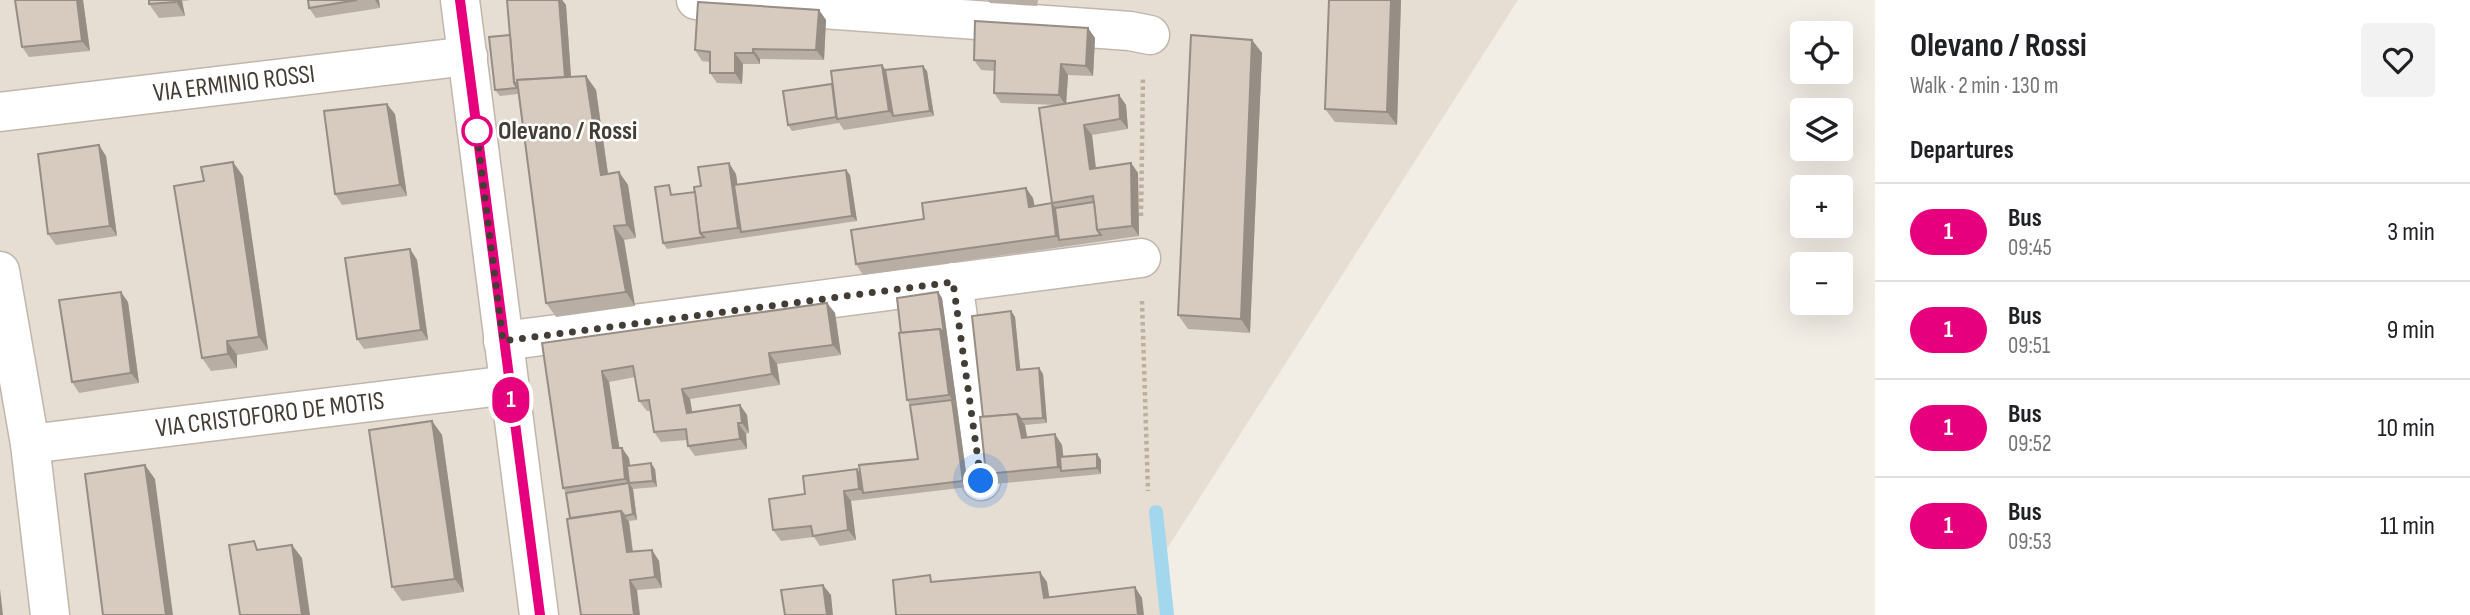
<!DOCTYPE html>
<meta charset="utf-8">
<style>
body{margin:0;font-family:"Sofia Sans Condensed",sans-serif;background:#f2f2f2;color:#202124;height:100vh;display:flex;flex-direction:column;font-size:26px;white-space:nowrap}
*{box-sizing:border-box;margin:0}
p{font-size:23px;color:#757577}
.icon{flex:none;width:38px;height:38px;fill:none;stroke:currentColor;stroke-width:2;stroke-linecap:round;stroke-linejoin:round}
.map{position:relative;flex:1;overflow:hidden}
.drawer{display:flex;flex-direction:column;background:#fff;width:595px}
.drawer>*{flex:none}
.badge{padding:0 14px;border-radius:23px;font-size:24px;line-height:46px}
.controls{position:absolute;left:1790px;top:21px;display:grid;gap:14px}
.controls a{display:grid;place-items:center;width:63px;height:63px;border-radius:7px;background:#fff;box-shadow:0 7px 28px #0002;font-size:35px}
.you{position:absolute;width:35px;height:35px;margin:-18px;border:5px solid #fff;border-radius:50%;background:#1a73e8;box-shadow:0 0 0 10px #1a73e833}
.map>.badge{position:absolute;translate:-50% -50%;box-shadow:0 0 0 4px #fff}
h2{padding:0 35px;font-size:26px;line-height:63px}
.round{display:grid;place-items:center;flex:none;width:74px;height:74px;border-radius:7px;background:#f2f2f2}
.headline{display:flex;align-items:center;justify-content:space-between;height:119px;padding:0 35px}
h1{font-size:33px;font-weight:700;line-height:52px}
ul{padding:0;list-style:none}
li{display:flex;align-items:center;gap:21px;height:98px;padding:0 35px;border-top:2px solid #e0e0e0}
li div{flex:1}
li b{display:block;font-size:26px}
li em{font-style:normal}
li .badge{min-width:77px;font-weight:700;text-align:center}
main{display:flex;flex:1;min-height:0}
.map>svg:first-child{display:block}
.residential{fill:#e6ded3}
.lines{fill:none;stroke-linecap:round;stroke-linejoin:round}
.stream{stroke:#a2d7ee;stroke-width:14}
.minor-casing{stroke:#c0b6ab;stroke-width:41}
.path{stroke:#bfae99;stroke-width:4.5;stroke-dasharray:3.5 3.5;stroke-linecap:butt}
.minor{stroke:#fff;stroke-width:38}
.wall{fill:#b9aea3}
.shaded-wall{fill:#968d85}
.building{fill:#d7cabe;stroke:#968d85;stroke-width:2}
.line-casing{stroke:#fff;stroke-width:16}
.line{stroke:#e6007e;stroke-width:10}
.walk{stroke:#443d35;stroke-width:7;stroke-dasharray:0 12.6}
.stop-dot{fill:#fff;stroke:#e6007e;stroke-width:3.5}
.labels{text-anchor:middle;dominant-baseline:central;stroke-width:5;stroke-linejoin:round;paint-order:stroke}
.street-label{font-size:26px;fill:#443d35;stroke:#fff}
.stop-label{font-size:26px;font-weight:bold;fill:#443d35;stroke:#fff;text-anchor:start}
</style>
<main>
<div class="map">
<svg width="1875" height="615" viewBox="0 0 1875 615">
<rect width="100%" height="100%" fill="#f2ede5"/>
<path class="residential" d="M0,0H1518L1163,555L1172,615H0Z"/>
<g class="lines">
<path class="stream" d="M1156,512L1167,615"/>
<g class="minor-casing">
<g id="minor">
<path d="M460,0L539,615"/>
<path d="M696,0L1130,31L1150,35"/>
<path d="M0,112L468,56"/>
<path d="M0,271L30,444L50,615"/>
<path d="M953,282L981,481"/>
<path d="M503,341L1141,258"/>
<path d="M30,444L509,385"/>
</g>
</g>
<g class="path">
<path d="M1141,216L1143,77"/>
<path d="M1142,301L1148,491"/>
</g>
<use href="#minor" class="minor"/>
</g>
<g class="wall">
<path d="M83,0L90,51L29,57L22,47Z"/>
<path d="M149,0H191L182,1L185,16L159,18L149,4Z"/>
<path d="M308,0H379L380,8L316,18L309,8Z"/>
<path d="M507,0H562L566,5L571,77L586,76L596,90L608,174L619,172L628,185L636,238L624,240L635,306L556,317L546,303L518,94L500,96L495,90L510,35Z"/>
<path d="M988,0H1038L1037,6L990,3Z"/>
<path d="M1329,0H1401L1397,125L1335,122L1325,109Z"/>
<path d="M819,10L826,20L824,60L760,59V64H743L742,84L717,83L710,73V62L702,61L695,50Z"/>
<path d="M1088,28L1095,38L1093,76L1068,75L1066,104L1119,95L1126,105L1128,129L1092,135L1096,168L1131,163L1138,173L1139,236L863,275L856,264L924,219L1033,198L1034,207L1052,203L1058,105L1001,103L994,93L995,71L981,70L974,60Z"/>
<path d="M1252,40L1262,53L1250,333L1188,329L1178,315Z"/>
<path d="M882,65L885,70L927,71L934,116L844,130L839,123L792,131L788,125L832,84Z"/>
<path d="M395,114L407,196L342,205L335,194Z"/>
<path d="M106,156L117,236L56,245L48,234Z"/>
<path d="M846,170L850,175L857,221L667,249L663,243L674,191V194L695,192L701,186L736,174L737,184Z"/>
<path d="M243,176L268,350L237,355V368L211,371L202,358Z"/>
<path d="M410,249L417,260L428,340L364,349L357,339Z"/>
<path d="M938,292L942,298L968,487L851,501L856,540L820,546L814,537L781,541L773,530L860,473L918,459L910,405L907,400L901,333Z"/>
<path d="M128,302L139,383L79,393L72,382Z"/>
<path d="M827,303L835,313L841,355L777,364L780,385L690,399L692,412L740,405L747,415L749,433L746,434L747,449L695,456L688,446L687,440L661,442L654,432L650,411H647L639,401L635,377L609,382L619,448H622L629,458L630,466L655,469L657,487L633,489L637,520L629,521L633,552L652,550L659,561L662,588L637,590L570,518L566,493L563,488L542,343Z"/>
<path d="M1011,311L1015,317L1020,370L1039,368L1043,374L1047,423L1025,425L1027,437L1062,445L1063,457L1097,454L1101,460V474L994,484L986,474L983,417Z"/>
<path d="M432,421L442,435L464,592L402,601L392,587Z"/>
</g>
<g class="shaded-wall">
<path d="M77,0H83L90,51L82,41Z"/>
<path d="M175,0H181L182,1L185,16Z"/>
<path d="M375,0H379L380,8Z"/>
<path d="M559,0H562L566,5L572,91L565,80Z"/>
<path d="M1391,0H1401L1397,125L1387,112Z"/>
<path d="M819,10L826,20L824,60L816,50Z"/>
<path d="M1088,28L1095,38L1093,76L1086,66Z"/>
<path d="M1252,40L1262,53L1250,333L1241,319Z"/>
<path d="M753,49L760,59V64L753,53Z"/>
<path d="M735,53L743,64L742,84L735,73Z"/>
<path d="M1061,64L1068,75L1066,106L1059,95Z"/>
<path d="M882,65L889,75L893,116L889,111Z"/>
<path d="M923,66L927,71L934,116L930,111Z"/>
<path d="M586,76L596,90L610,188L601,175Z"/>
<path d="M1119,95L1126,105L1128,129L1120,119Z"/>
<path d="M387,104L395,114L407,196L400,185Z"/>
<path d="M1084,125L1092,135L1097,179L1090,169Z"/>
<path d="M99,145L106,156L117,236L110,226Z"/>
<path d="M233,162L243,176L268,350L259,337Z"/>
<path d="M729,163L736,174L744,232H741L745,238L738,228Z"/>
<path d="M1131,163L1138,173L1139,236L1132,226Z"/>
<path d="M846,170L850,175L857,221L852,216Z"/>
<path d="M619,172L628,185L636,238L627,225Z"/>
<path d="M1026,188L1033,198L1037,218L1029,207Z"/>
<path d="M1052,203L1060,214L1059,240L1064,246L1056,236Z"/>
<path d="M614,226L624,240L635,306L626,292Z"/>
<path d="M410,249L417,260L428,340L421,330Z"/>
<path d="M121,292L128,302L139,383L131,373Z"/>
<path d="M938,292L942,298L957,406L949,395L940,329Z"/>
<path d="M827,303L835,313L841,355L833,345Z"/>
<path d="M1011,311L1015,317L1021,376L1017,370Z"/>
<path d="M227,341L237,355V368L228,354Z"/>
<path d="M769,353L777,364L780,385L772,374Z"/>
<path d="M1039,368L1043,374L1047,423L1043,418Z"/>
<path d="M602,371L609,382L621,458L613,448Z"/>
<path d="M682,389L690,399L694,423L687,413Z"/>
<path d="M952,400L957,406L968,487L963,481Z"/>
<path d="M740,405L747,415L749,433L742,423Z"/>
<path d="M1017,414L1025,425L1029,448L1022,438Z"/>
<path d="M432,421L442,435L464,592L455,579Z"/>
<path d="M738,423L746,434L747,449L740,439Z"/>
<path d="M1055,434L1062,445L1065,471H1061L1058,467Z"/>
<path d="M622,448L629,458L632,483H629L633,489L625,479Z"/>
<path d="M1097,454L1101,460V474L1097,468Z"/>
<path d="M651,463L655,469L657,487L653,481Z"/>
<path d="M145,465L155,479L173,615H166Z"/>
<path d="M857,469L864,479L863,493L859,489Z"/>
<path d="M629,483L633,489L637,520L633,514Z"/>
<path d="M844,491L851,501L856,540L848,530Z"/>
<path d="M621,511L629,522L634,563L627,552Z"/>
<path d="M292,545L302,558L310,615H302Z"/>
<path d="M652,550L659,561L662,588L655,577Z"/>
<path d="M1040,572L1047,582L1051,608L1044,598Z"/>
<path d="M630,580L637,590L640,615H634Z"/>
<path d="M823,585L831,595L833,615H827Z"/>
<path d="M1135,587L1142,598L1144,615H1138Z"/>
<path d="M0,589L3,615H0Z"/>
</g>
<g class="building">
<path d="M15,0H77L82,41L22,47Z"/>
<path d="M149,0H175V2L149,4Z"/>
<path d="M308,0H357L309,8Z"/>
<path d="M507,0H559L565,77L517,80V83H514Z"/>
<path d="M1329,0H1391L1387,112L1325,109Z"/>
<path d="M698,2L819,10L816,50L753,49V53H735V73H710V52L695,50Z"/>
<path d="M975,21L1088,28L1086,66L1061,64L1059,95L994,93L995,61L974,60Z"/>
<path d="M510,35L514,83L517,88L495,90L489,37Z"/>
<path d="M1191,35L1252,40L1241,319L1178,315Z"/>
<path d="M882,65L889,111L837,119L831,71Z"/>
<path d="M923,66L930,111L893,116L885,70Z"/>
<path d="M586,76L601,175L619,172L627,225L614,226L626,292L546,303L517,80Z"/>
<path d="M832,84L836,117L788,125L783,91Z"/>
<path d="M1119,95L1120,119L1084,125L1090,169L1131,163L1132,226L1097,230L1093,196L1052,203L1056,236L856,264L851,230L924,219L922,203L1026,188L1029,207L1052,203L1039,108Z"/>
<path d="M387,104L400,185L335,194L324,111Z"/>
<path d="M99,145L110,226L48,234L38,154Z"/>
<path d="M233,162L259,337L227,341L228,354L202,358L174,186L204,181L201,167Z"/>
<path d="M729,163L738,228L700,233L694,187L701,186L698,167Z"/>
<path d="M846,170L852,216L741,232L734,185Z"/>
<path d="M669,185L671,195L695,192L700,233L704,237L663,243L655,187Z"/>
<path d="M1094,202L1097,230L1101,235L1059,240L1055,208Z"/>
<path d="M410,249L421,330L357,339L345,258Z"/>
<path d="M121,292L131,373L72,382L59,300Z"/>
<path d="M938,292L944,333L940,329L901,333L897,298Z"/>
<path d="M827,303L833,345L769,353L772,374L682,389L687,413L740,405L742,423H738L740,439L688,446L686,429L654,432L649,400L639,401L633,366L602,371L613,448H622L625,479L563,488L542,343Z"/>
<path d="M1011,311L1017,370L1039,368L1043,418L1021,419L1017,414L983,417L972,316Z"/>
<path d="M940,329L949,395L907,400L899,333Z"/>
<path d="M952,400L963,481L863,493L859,465L918,459L910,405Z"/>
<path d="M1017,414L1022,438L1055,434L1058,467L986,474L980,417Z"/>
<path d="M432,421L455,579L392,587L369,430Z"/>
<path d="M1097,454V468L1061,471L1060,457Z"/>
<path d="M651,463L653,481L629,483L627,466Z"/>
<path d="M145,465L166,615H103L85,474Z"/>
<path d="M857,469L859,489L844,491L848,530L813,536L811,526L773,530L769,499L805,494L803,476Z"/>
<path d="M629,483L633,514L625,516L621,511L570,518L566,493Z"/>
<path d="M621,511L627,552L652,550L655,577L630,580L634,615H581L567,519Z"/>
<path d="M254,541L257,550L292,545L302,615H240L229,545Z"/>
<path d="M1040,572L1044,598L1135,587L1138,615H896L893,580L930,575L931,582Z"/>
<path d="M823,585L827,615H785L781,590Z"/>
</g>
<g class="lines">
<g class="line-casing">
<path id="line" d="M460,0L540,615"/>
</g>
<use href="#line" class="line"/>
<path class="walk" d="M477,131L476,127L503,341L953,282L981,481"/>
</g>
<circle class="stop-dot" cx="477" cy="131" r="14"/>
<g class="labels">
<g class="street-label">
<text transform="translate(234 84) rotate(-7)">VIA ERMINIO ROSSI</text>
<text transform="translate(270 415) rotate(-7)">VIA CRISTOFORO DE MOTIS</text>
</g>
<g class="stop-label">
<text x="498" y="131">Olevano / Rossi</text>
</g>
</g>
</svg>
<div class="controls">
<a><svg class="icon" aria-label="locate" viewBox="0 0 24 24"><circle cx="12" cy="12" r="6"/><path d="M12 2v4M12 18v4M2 12h4M18 12h4"/></svg></a>
<a><svg class="icon" aria-label="layers" viewBox="0 0 24 24"><path d="M12 4l9 5-9 5-9-5zM3 14l9 5 9-5"/></svg></a>
<a>+</a>
<a>−</a>
</div>
<div class="you" style="left:981px;top:481px"></div>
<b class="badge" style="left:511px;top:400px;background:#e6007e;color:#fff">1</b>
</div>
<section class="drawer">
<div class="headline"><div><h1>Olevano / Rossi</h1><p>Walk · 2 min · 130 m</p></div><a class="round"><svg class="icon" aria-label="heart" viewBox="0 0 24 24"><path d="M12 20l-8-8c-3-5 5-10 8-4 3-6 11-1 8 4z"/></svg></a></div>
<h2>Departures</h2>
<ul>
<li><span class="badge" style="background:#e6007e;color:#fff">1</span><div><b>Bus</b><p>09:45</p></div><em>3 min</em></li>
<li><span class="badge" style="background:#e6007e;color:#fff">1</span><div><b>Bus</b><p>09:51</p></div><em>9 min</em></li>
<li><span class="badge" style="background:#e6007e;color:#fff">1</span><div><b>Bus</b><p>09:52</p></div><em>10 min</em></li>
<li><span class="badge" style="background:#e6007e;color:#fff">1</span><div><b>Bus</b><p>09:53</p></div><em>11 min</em></li>
</ul>
</section>
</main>
